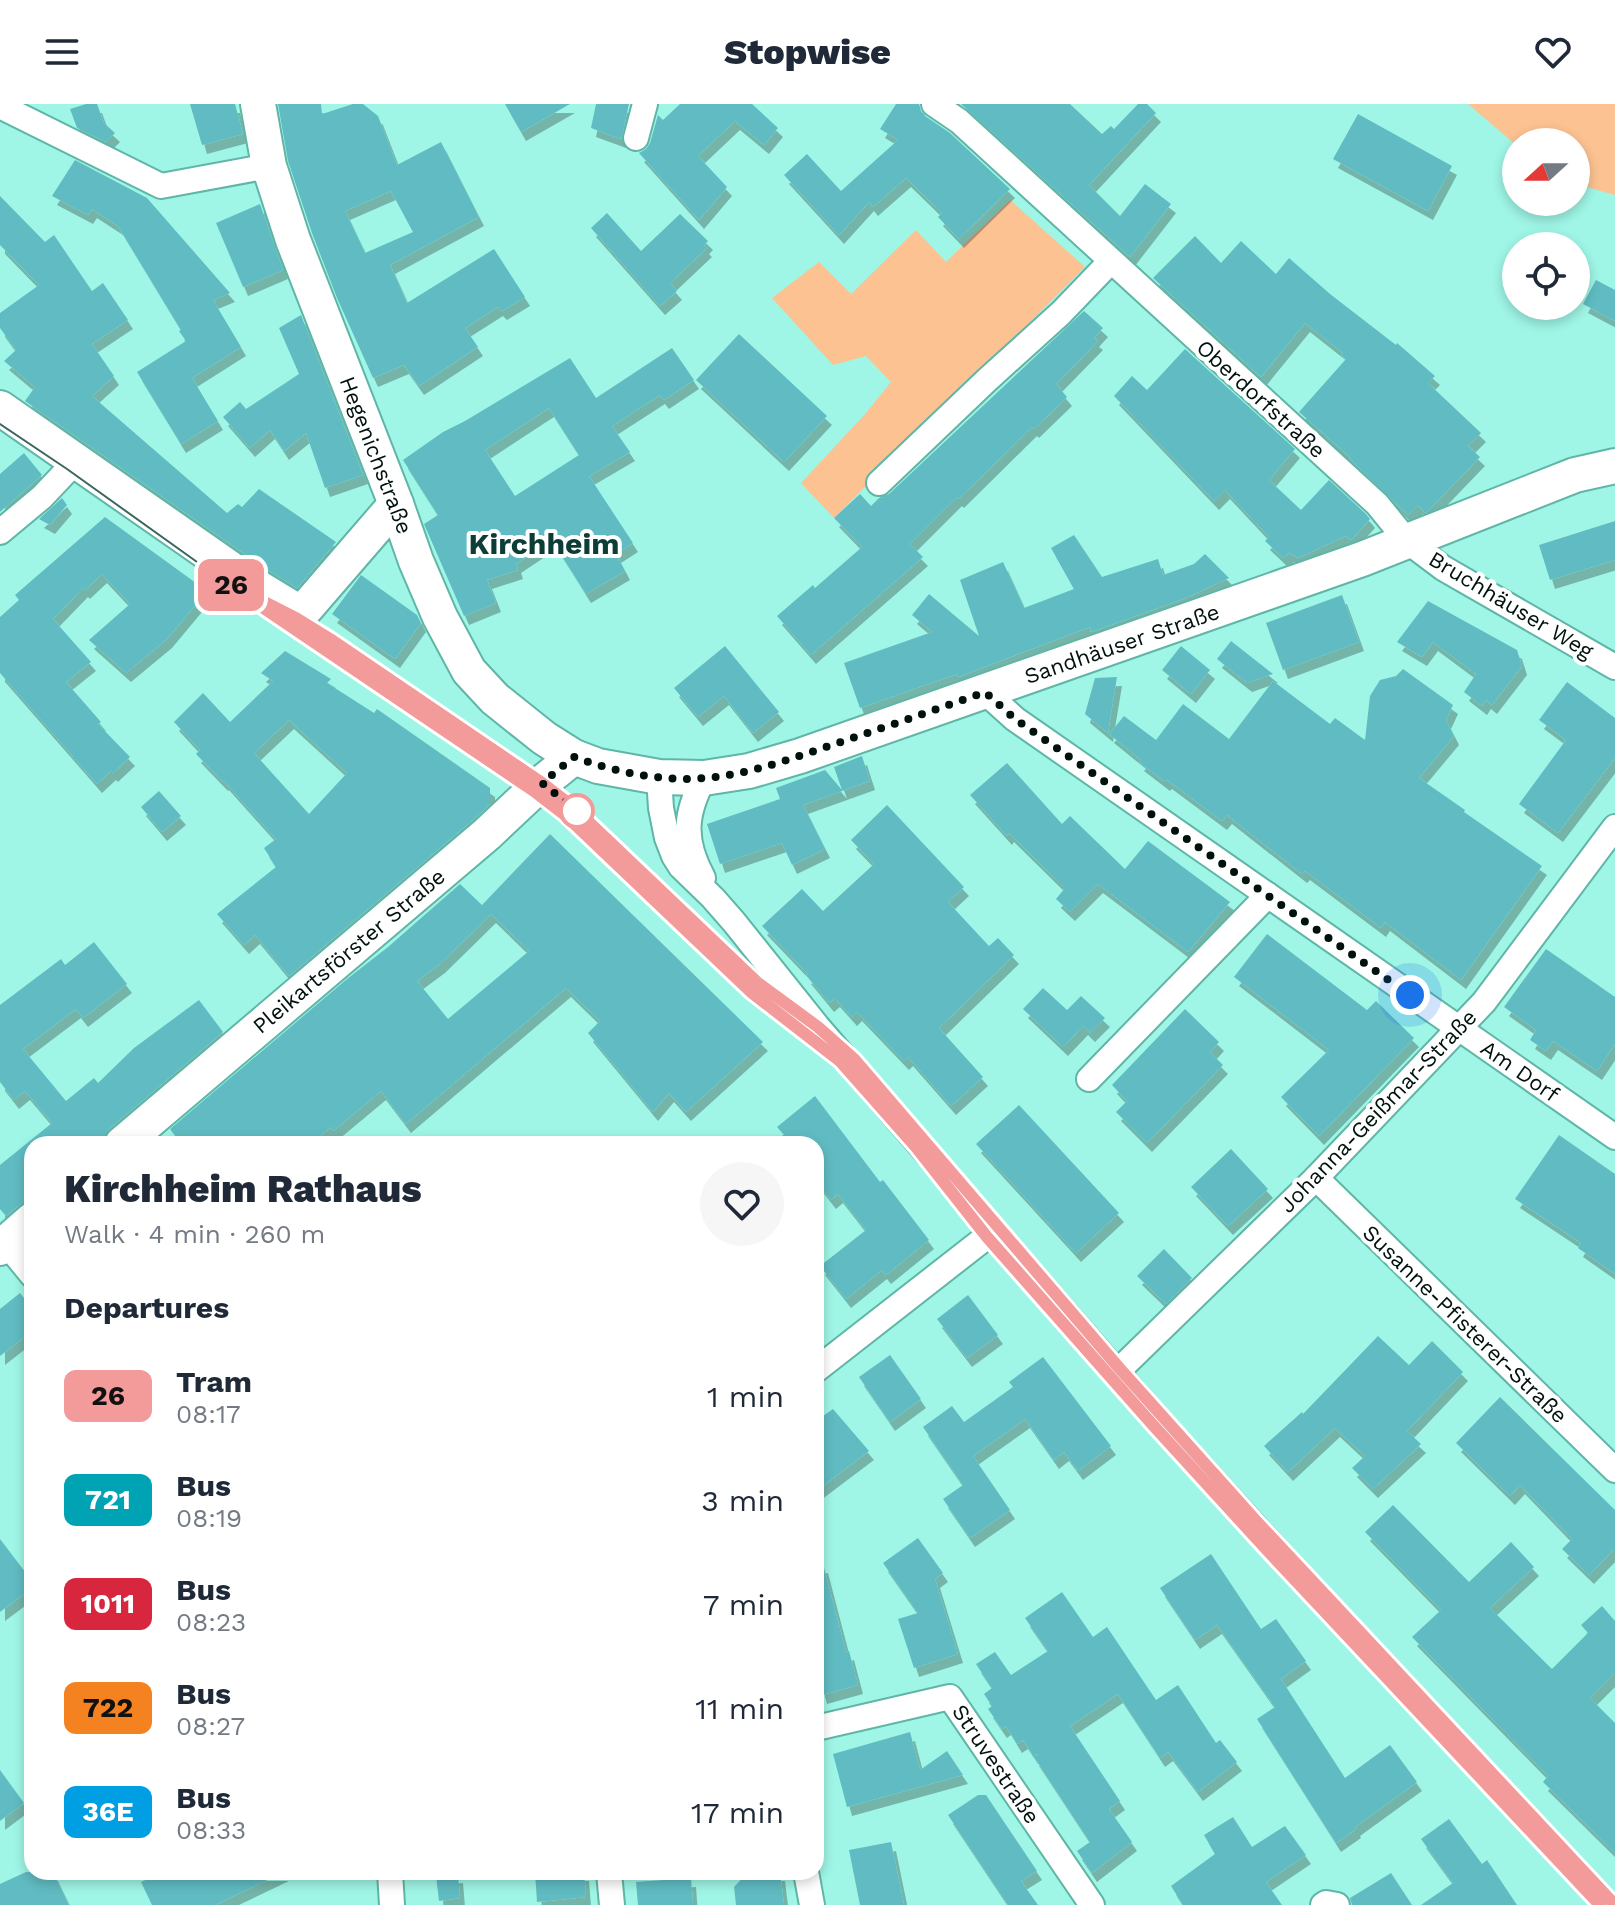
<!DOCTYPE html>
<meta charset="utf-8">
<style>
body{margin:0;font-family:"Work Sans",sans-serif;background:#f6f6f7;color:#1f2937;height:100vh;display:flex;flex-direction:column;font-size:30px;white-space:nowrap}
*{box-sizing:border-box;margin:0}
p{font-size:26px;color:#747a83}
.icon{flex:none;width:44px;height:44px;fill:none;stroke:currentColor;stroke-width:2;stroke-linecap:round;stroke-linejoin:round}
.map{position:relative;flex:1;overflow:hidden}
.side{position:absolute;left:24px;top:1032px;width:800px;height:744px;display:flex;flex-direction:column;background:#fff;border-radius:24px;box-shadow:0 4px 12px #0003}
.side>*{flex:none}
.badge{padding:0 16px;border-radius:12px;font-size:28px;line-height:52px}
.needle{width:52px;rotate:249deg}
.controls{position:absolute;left:1502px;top:24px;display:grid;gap:16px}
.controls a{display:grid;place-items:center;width:88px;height:88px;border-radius:50%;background:#fff;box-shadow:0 4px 12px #0003;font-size:40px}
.you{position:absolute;width:40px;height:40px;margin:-20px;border:6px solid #fff;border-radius:50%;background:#1a73e8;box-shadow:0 0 0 12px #1a73e833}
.map>.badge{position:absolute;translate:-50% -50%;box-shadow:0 0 0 4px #fff}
h2{padding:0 40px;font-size:30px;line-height:72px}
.round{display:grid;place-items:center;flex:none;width:84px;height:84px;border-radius:42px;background:#f6f6f7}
.headline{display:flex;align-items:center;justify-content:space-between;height:136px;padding:0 40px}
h1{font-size:38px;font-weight:800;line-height:60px}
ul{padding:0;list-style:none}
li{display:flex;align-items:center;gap:24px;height:104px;padding:0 40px}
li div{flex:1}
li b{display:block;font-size:30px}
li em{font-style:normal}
li .badge{min-width:88px;font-weight:700;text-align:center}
header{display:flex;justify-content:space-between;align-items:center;height:104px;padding:0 40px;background:#fff;font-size:36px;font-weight:800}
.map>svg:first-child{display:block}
.green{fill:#fcc291}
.building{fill:#60bcc2;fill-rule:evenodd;filter:url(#shadow)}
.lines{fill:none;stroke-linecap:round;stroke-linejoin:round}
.street-casing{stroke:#5fb6a7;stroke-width:28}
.secondary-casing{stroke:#5fb6a7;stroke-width:38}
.street{stroke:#fff;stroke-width:24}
.secondary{stroke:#fff;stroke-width:34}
.tram{stroke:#3c675f;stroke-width:2}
.line-casing{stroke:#fff;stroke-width:18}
.line{stroke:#f39a9a;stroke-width:12}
.walk{stroke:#00110e;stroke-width:8;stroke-dasharray:0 14.4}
.stop-dot{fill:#fff;stroke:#f39a9a;stroke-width:4}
.labels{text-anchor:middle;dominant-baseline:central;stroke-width:8;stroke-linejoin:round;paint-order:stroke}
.street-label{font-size:22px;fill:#00110e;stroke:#fff}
.district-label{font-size:30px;font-weight:bold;fill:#0c3e37;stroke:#fff}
</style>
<header><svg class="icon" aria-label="menu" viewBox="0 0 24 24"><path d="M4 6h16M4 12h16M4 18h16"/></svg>Stopwise<svg class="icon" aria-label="heart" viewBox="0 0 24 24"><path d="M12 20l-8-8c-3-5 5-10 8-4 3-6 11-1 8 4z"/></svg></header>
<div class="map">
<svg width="1615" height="1801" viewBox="0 0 1615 1801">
<defs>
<filter id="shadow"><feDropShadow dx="5" dy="9" stdDeviation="0" flood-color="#0004"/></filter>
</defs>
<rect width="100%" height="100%" fill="#9ff6e6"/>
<g class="green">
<path d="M1468,0H1615V91L1576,80V38H1516V41Z"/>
<path d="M1010,96L1085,163L834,414L801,379L866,309L891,278L866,252L833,261L772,194L819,158L851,190L916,126L946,158Z"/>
</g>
<g class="building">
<path d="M86,0H97L104,19L115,29L106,38L77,24L70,5Z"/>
<path d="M190,0H235L243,30L202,41Z"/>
<path d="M278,0H321L322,10L353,0H363L378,12L397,61L441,38L479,113L390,161L407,199L494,145L525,193L502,207L498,203L465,224L478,243L419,282L404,261L373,274L337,194L312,129L288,57ZM391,87L413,128L365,149L345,107Z"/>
<path d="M505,0H570L521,28Z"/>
<path d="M596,0H629L621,35L591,24Z"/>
<path d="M680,0H752L778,24L764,41L735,17L698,52L727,83L699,116L639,49L646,45L650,39L658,11L663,16Z"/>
<path d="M896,0H919L921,7L925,12L950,29L1010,85L959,135L938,113L942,109L906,74L873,103L869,98L839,131L784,71L807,50L841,87L898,36L880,25Z"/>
<path d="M961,0H1070L1102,30L1111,22L1114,25L1138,0H1147L1156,9L1089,81L1120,112L1145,80L1171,100L1130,153Z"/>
<path d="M1358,10L1452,62L1428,107L1333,55Z"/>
<path d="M75,56L147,94L230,189L213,196L241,243L192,274L218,317L181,340L137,268L186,237L179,227L181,226L118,122L92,105L88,111L52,92Z"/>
<path d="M0,92L45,138L54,131L92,187L103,179L128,216L92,240L114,272L92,292L227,409L238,400L242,403L259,385L336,438L297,484L265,464L25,297L35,283L4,257L16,246L0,224V209L39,181L0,141Z"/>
<path d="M260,100L283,166L243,183L216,119Z"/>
<path d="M607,109L641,147L680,110L708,137L704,141L707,144L670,179L677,187L660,202L591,124Z"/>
<path d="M1195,132L1221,159L1241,137L1276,170L1289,154L1330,190L1396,241L1397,239L1435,272L1428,279L1481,329L1468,342L1480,353L1428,407L1425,409L1418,401L1408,411L1349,354L1350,353L1299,308L1346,255L1341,251L1343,249L1305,219L1261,273L1153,174Z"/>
<path d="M1596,176L1615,186V217L1583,200Z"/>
<path d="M1084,207L1103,224L1094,234L1098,237L1056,280L1067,293L1034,325L1032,323L959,395L957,393L910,440L923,453L811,551L777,512L813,481L815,484L862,443L834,414L860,390L871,402L879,394L889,390Z"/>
<path d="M301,211L363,371L325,384L306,329L284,347L270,326L250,344L223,313L240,298L246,305L299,270L279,224Z"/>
<path d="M739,230L827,312L784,358L696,276Z"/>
<path d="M672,244L694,276L664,296L660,291L612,322L630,348L589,372L633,439L616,450L625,467L586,490L552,436L516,460L518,466L487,476L496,499L464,512L424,420L438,411L403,356L443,328L465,317L570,254L596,294ZM549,304L579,351L515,392L485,346Z"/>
<path d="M1185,245L1295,345L1269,376L1301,406L1329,376L1366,410L1370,415L1351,436L1346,432L1298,454L1289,449L1283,454L1265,437L1269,433L1225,386L1214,397L1114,292L1132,272L1147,286Z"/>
<path d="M24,349L42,371L0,408V370Z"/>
<path d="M62,394L67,401L50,421L39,415Z"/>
<path d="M105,413L207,487L167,535L126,569L89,536L130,500L102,470L85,486L83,484L53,515L91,558L66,578L101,618L98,620L130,653L113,669L111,667L97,680L0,569V513L19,496L15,491Z"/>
<path d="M1615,417V456L1550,476L1539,441Z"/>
<path d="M1074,431L1102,473L1158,455L1163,471L1194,460L1205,450L1229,474L1186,494L1091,528L1090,523L958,573L957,570L860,604L844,559L932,528L912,511L929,490L979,532L960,476L1003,458L1024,504L1074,485L1051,444Z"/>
<path d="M361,471L417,511L421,519L395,555L332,510Z"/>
<path d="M1342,491L1359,538L1283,566L1266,519Z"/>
<path d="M1428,497L1517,546L1522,562L1492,601L1486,596L1482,602L1464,588L1476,570L1433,538L1422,553L1397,538Z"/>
<path d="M1231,537L1273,570L1247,579L1217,555Z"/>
<path d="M725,542L779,608L753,629L724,592L698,613L674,584Z"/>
<path d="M1181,542L1210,566L1191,590L1162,566Z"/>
<path d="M285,547L331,575L327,579L374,609L377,605L490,684V700L474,715L289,872L255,831L244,841L217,810L276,763L264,744L276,735L224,677L223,678L196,650L200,646L174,618L203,589L230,618L273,577L261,569ZM289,616L347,669L309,710L254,649Z"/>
<path d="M1403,565L1453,601L1446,616L1454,632L1419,674L1465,706L1464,708L1542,762L1461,876L1385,818L1381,824L1305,767L1302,770L1227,711L1222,717L1167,676L1165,678L1139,658L1141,656L1109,630L1124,612L1156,636L1183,600L1229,635L1273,577L1330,620L1335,614L1365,636L1370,592L1380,576L1396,572Z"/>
<path d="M1117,573L1111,609L1108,629L1085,610L1095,574Z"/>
<path d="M1567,578L1615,614V654L1558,729L1519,700L1566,636L1539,616Z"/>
<path d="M862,652L870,677L803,701L825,745L792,761L782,739L720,760L707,720L780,695L776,684L825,666L842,686L834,663Z"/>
<path d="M1007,659L1062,720L1070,712L1125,765L1148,737L1230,798L1188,848L1098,780L1070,808L1056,795L1065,784L1009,729L1007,732L970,691Z"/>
<path d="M159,687L181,712L162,728L141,703Z"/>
<path d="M887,701L964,783L948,798L989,842L998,834L1014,851L939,924L983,973L951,1002L908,953L904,957L857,908L852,913L835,894L829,899L806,871L808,870L762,822L802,785L823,807L874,760L851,736Z"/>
<path d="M550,730L763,938L686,1008L669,989L653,1008L588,929L600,917L566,884L406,1020L381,987L333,1027L331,1023L311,1040H181L170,1025L347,875L388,843L460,780L482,801ZM491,810L529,847L448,915L417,877L440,860Z"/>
<path d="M1267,830L1367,906L1376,897L1414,934L1319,1032L1281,993L1329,946L1234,873Z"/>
<path d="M94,838L127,880L83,914L76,905L23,945L66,997L94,974L98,979L134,944L199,896L223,928L109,1025L104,1033L103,1040H32V1097L19,1101L6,1112L0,1105V1061L52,1019L25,987L14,996L0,978V901L61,855L65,861Z"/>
<path d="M1546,845L1615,893V940L1597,967L1553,937L1546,947L1530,936L1536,926L1504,903Z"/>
<path d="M1043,884L1067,906L1081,892L1105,914L1090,929L1083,922L1063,943L1023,905Z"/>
<path d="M1185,905L1219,938L1210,948L1223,961L1147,1039L1116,1008L1127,997L1112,981Z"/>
<path d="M815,992L880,1078L883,1076L929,1136L886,1171L882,1166L846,1195L820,1162L866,1126L838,1090L831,1096L816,1077V1040H792L777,1023Z"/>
<path d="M1019,1001L1119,1109L1076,1149L976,1040Z"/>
<path d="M1559,1031L1615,1070V1170L1578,1144L1581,1139L1515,1095Z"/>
<path d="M1231,1045L1268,1085L1228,1122L1191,1083Z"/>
<path d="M1164,1145L1192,1174L1166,1200L1137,1172Z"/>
<path d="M20,1189L32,1204V1227L0,1252V1205Z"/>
<path d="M968,1191L998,1231L967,1254L937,1215Z"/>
<path d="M1378,1232L1409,1261L1432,1237L1463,1268L1407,1327L1421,1340L1373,1385L1352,1364L1365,1352L1335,1324L1288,1368L1264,1342L1302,1308L1303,1310Z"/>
<path d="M890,1251L921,1295L890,1318L859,1273Z"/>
<path d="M1043,1253L1111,1342L1078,1367L1064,1348L1054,1356L1025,1315L973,1352L1010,1406L970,1434L943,1395L963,1381L923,1323L952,1302L964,1318L1013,1283L1009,1278Z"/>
<path d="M1500,1293L1615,1406V1444L1589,1471L1562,1445L1572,1435L1520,1381L1510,1392L1456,1339Z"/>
<path d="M833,1305L869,1347L816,1387V1317Z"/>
<path d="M1393,1401L1469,1478L1511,1438L1534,1463L1490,1504L1552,1565L1588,1529L1581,1521L1602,1502L1615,1517V1569L1590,1594L1615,1619V1749L1543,1678L1548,1672L1412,1533L1441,1506L1365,1428Z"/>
<path d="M918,1434L943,1469L935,1475L958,1550L914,1564L898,1515L918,1509L883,1459Z"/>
<path d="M0,1435L32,1477V1484L0,1508Z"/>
<path d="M1211,1450L1261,1525L1276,1515L1306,1557L1281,1575L1345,1674L1390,1641L1417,1678L1355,1723L1356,1725L1336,1739L1257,1615L1275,1603L1217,1521L1195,1536L1160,1484Z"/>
<path d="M823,1460L846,1548L849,1547L858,1581L822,1591L816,1568V1461Z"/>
<path d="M1062,1488L1093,1533L1107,1523L1156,1596L1178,1581L1216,1639L1220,1636L1237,1658L1198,1688L1168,1648L1160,1654L1118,1590L1070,1622L1120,1697L1109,1705L1132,1738L1092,1769L1077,1747L1090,1738L1034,1653L1039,1650L1033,1651L1023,1636L1017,1640L1006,1622L1002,1625L988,1605L992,1602L984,1590L992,1584L976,1560L995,1548L1011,1571L1048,1547L1025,1514Z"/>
<path d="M910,1628L920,1666L947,1647L963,1671L847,1703L833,1650Z"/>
<path d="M0,1666L24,1699L0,1717Z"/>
<path d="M978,1691H986L1037,1767L1021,1777L1038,1801H1008L948,1711Z"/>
<path d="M1233,1713L1252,1743L1285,1722L1306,1751L1266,1778L1282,1801H1183L1171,1782L1215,1750L1204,1731Z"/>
<path d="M1449,1715L1482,1760L1487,1756L1517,1801H1421L1453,1779L1421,1735Z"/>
<path d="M891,1738L904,1801H860L849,1746Z"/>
<path d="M26,1768H53L69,1801H0V1780Z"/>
<path d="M162,1768H284L215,1801H152L141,1778Z"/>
<path d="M535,1768H584L586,1793L537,1798Z"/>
<path d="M748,1768H780L784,1801H736L734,1783Z"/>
<path d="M1391,1769L1412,1801H1352L1350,1794Z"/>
<path d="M458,1770L460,1794L439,1797L436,1772Z"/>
<path d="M691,1774L693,1801H638L636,1778Z"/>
</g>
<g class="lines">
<g class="street-casing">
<g id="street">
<path d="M934,0L959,17L1377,400L1407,437L1443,464L1615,563"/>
<path d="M0,2L161,82L269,62"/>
<path d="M636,34L645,0"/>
<path d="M879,379L987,276L1061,209L1111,157"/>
<path d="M0,428L42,393L77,356"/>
<path d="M985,588L1015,615L1615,1033"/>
<path d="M659,673L661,704L667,734L674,752L681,763L713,794L734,818L818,923L1158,1316L1308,1481L1608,1801"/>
<path d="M703,774C683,737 684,711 704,674"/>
<path d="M1089,975L1268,791"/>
<path d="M1316,1074L1615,1366"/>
<path d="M6,1139L32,1171"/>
<path d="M816,1266L994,1127"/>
<path d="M1116,1269L1316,1074L1484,898L1615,723"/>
<path d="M816,1624L950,1593L1092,1801"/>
<path d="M390,1768L392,1801"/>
<path d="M609,1768L612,1801"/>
<path d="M806,1768L812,1801"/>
<path d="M1323,1801L1326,1799L1337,1801"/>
</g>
</g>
<g class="secondary-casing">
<g id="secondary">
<path d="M258,0L269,62L293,136L396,400L416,457L440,513L469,567L495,595L544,634L574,653L598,662L659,673L704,674L749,667L800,652L1362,455L1575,371L1615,362"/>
<path d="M0,304L254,481L300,509L307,503L396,400"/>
<path d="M122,1040L487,730L538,682L574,653"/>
<path d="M0,1144L32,1116"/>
</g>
</g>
<use href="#street" class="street"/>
<use href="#secondary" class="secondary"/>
<g class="tram">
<path d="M0,320L67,365L225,478L534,687L565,711L751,888L840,957L916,1043L987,1133L1152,1320L1249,1426L1600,1801"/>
<path d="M757,878L818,923L845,946"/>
<path d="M934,1049L1101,1243"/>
<path d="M1133,1279L1234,1392"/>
</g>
</g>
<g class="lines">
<g class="line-casing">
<path id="line" d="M1600,1801L1267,1446L1152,1320L987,1133L916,1043L840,957L751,888L565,711L534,687L225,478L296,514L330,535L542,679L572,702L758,879L818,923L854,955L1120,1265L1257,1418L1615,1801"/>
</g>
<use href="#line" class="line"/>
<path class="walk" d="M577,707L542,679L574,653C615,668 662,678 706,674C751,670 793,654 835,640C885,623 935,606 985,588L1015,615L1410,891"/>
</g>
<circle class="stop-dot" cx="577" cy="707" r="16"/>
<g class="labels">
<g class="street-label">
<text transform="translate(1261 295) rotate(42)">Oberdorfstraße</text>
<text transform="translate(376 351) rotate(69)">Hegenichstraße</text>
<text transform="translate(1511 501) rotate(31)">Bruchhäuser Weg</text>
<text transform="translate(1122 540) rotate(-19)">Sandhäuser Straße</text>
<text transform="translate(349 847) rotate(-40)">Pleikartsförster Straße</text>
<text transform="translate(1520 967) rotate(35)">Am Dorf</text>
<text transform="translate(1378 1007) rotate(-46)">Johanna-Geißmar-Straße</text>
<text transform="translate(1465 1220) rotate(44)">Susanne-Pfisterer-Straße</text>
<text transform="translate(996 1660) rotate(56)">Struvestraße</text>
</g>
<g class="district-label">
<text x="544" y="439">Kirchheim</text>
</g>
</g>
</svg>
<div class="controls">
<a><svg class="needle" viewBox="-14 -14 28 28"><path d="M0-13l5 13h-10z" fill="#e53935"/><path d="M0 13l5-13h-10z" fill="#747a83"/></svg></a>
<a><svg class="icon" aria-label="locate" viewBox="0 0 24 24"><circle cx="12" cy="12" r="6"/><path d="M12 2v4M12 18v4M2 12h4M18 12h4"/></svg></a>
</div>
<div class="you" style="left:1410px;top:891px"></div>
<b class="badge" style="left:231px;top:481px;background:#f39a9a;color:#111">26</b>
<section class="side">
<div class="headline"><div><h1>Kirchheim Rathaus</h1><p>Walk · 4 min · 260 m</p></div><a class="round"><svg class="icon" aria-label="heart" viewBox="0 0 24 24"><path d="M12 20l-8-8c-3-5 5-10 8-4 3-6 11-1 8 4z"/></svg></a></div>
<h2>Departures</h2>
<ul>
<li><span class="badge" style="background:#f39a9a;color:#111">26</span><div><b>Tram</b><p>08:17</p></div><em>1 min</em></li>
<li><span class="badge" style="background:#00a3b4;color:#fff">721</span><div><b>Bus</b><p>08:19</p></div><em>3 min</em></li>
<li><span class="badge" style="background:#d7263d;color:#fff">1011</span><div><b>Bus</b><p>08:23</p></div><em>7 min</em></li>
<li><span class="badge" style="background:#f58220;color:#111">722</span><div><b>Bus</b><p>08:27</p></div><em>11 min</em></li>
<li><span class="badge" style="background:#009ee2;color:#fff">36E</span><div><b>Bus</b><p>08:33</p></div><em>17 min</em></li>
</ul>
</section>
</div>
